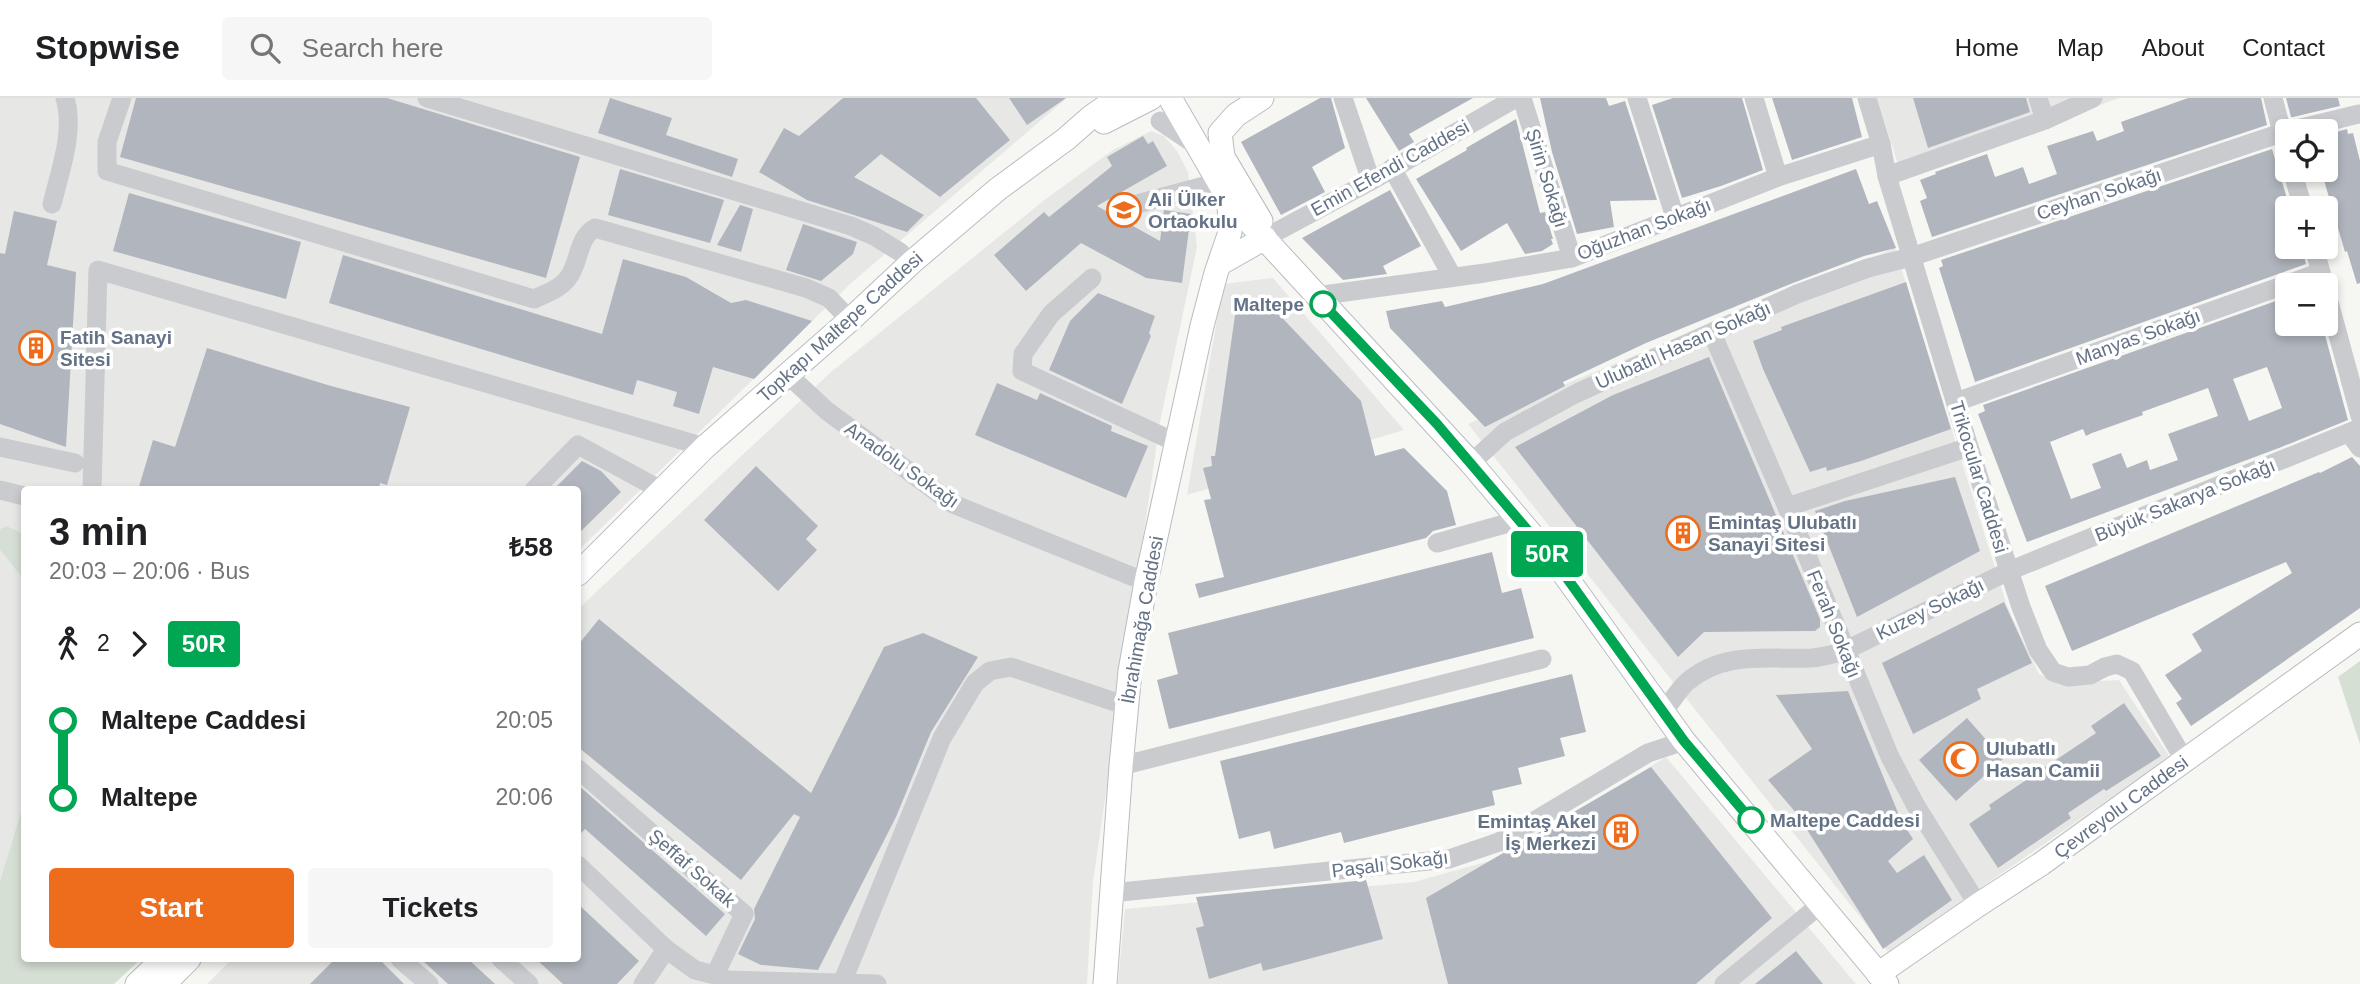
<!DOCTYPE html>
<meta charset="utf-8">
<style>
body{margin:0;font-family:Helvetica,sans-serif;background:#f6f6f6;color:#202124;height:100vh;display:flex;flex-direction:column;font-size:26px;white-space:nowrap}
*{box-sizing:border-box;margin:0}
p{font-size:23px;color:#757577}
.icon{flex:none;width:38px;height:38px;fill:none;stroke:currentColor;stroke-width:2;stroke-linecap:round;stroke-linejoin:round}
.map{position:relative;flex:1;overflow:hidden}
.details{position:absolute;left:21px;top:388px;width:560px;height:476px;display:flex;flex-direction:column;background:#fff;border-radius:7px;box-shadow:0 4px 10px #0003}
.details>*{flex:none}
.badge{padding:0 14px;border-radius:5px;font-size:24px;line-height:46px}
.fabs{position:absolute;left:2275px;top:21px;display:grid;gap:14px}
.fabs a{display:grid;place-items:center;width:63px;height:63px;border-radius:7px;background:#fff;box-shadow:0 4px 10px #0003;font-size:35px}
.map>.badge{position:absolute;translate:-50% -50%;box-shadow:0 0 0 4px #fff}
.legs{display:flex;align-items:center;gap:10px;height:77px;padding:0 28px;font-size:23px}
.legs p{margin-inline-start:auto}
.overview{display:flex;align-items:center;justify-content:space-between;height:119px;padding:0 28px}
h1{font-size:38px;font-weight:600;line-height:52px}
.primary-button{display:flex;gap:14px;margin-top:auto;padding:14px 28px}
.primary-button a{flex:1;height:80px;border-radius:7px;background:#ed6d1d;color:#fff;font-size:28px;font-weight:600;line-height:80px;text-align:center}
.primary-button a+a{background:#f6f6f6;color:#202124}
ul{padding:0 28px;list-style:none}
li{display:flex;align-items:center;gap:24px;height:77px;font-size:26px}
li i{display:grid;place-items:center;width:10px;height:100%;margin:0 9px;background:currentColor}
li i::after{content:'';width:18px;height:18px;margin:-9px;border:5px solid;border-radius:50%;background:#fff}
li p{margin-inline-start:auto}
li:first-child i{background:linear-gradient(#0000 50%,currentColor 0)}
li:last-child i{background:linear-gradient(currentColor 50%,#0000 0)}
header{display:flex;align-items:center;gap:42px;box-sizing:border-box;height:98px;padding:0 35px;background:#fff;border-bottom:2px solid #e0e0e0}
header strong{font-size:33px}
nav{display:flex;gap:38px;margin-inline-start:auto;font-size:24px}
.search{width:490px;height:63px;background:#f6f6f6;display:flex;align-items:center;gap:18px;box-sizing:border-box;padding:0 24px;border-radius:7px;color:#757577;font-size:26px}
.map>svg:first-child{display:block}
.built{fill:#e7e8e6}
.green{fill:#d6dfd4}
.building{fill:#b1b6be;fill-rule:evenodd}
.lines{fill:none;stroke-linecap:round;stroke-linejoin:round}
.major-casing{stroke:#b9bcc0;stroke-width:25}
.minor{stroke:#c9cbcf;stroke-width:19}
.major{stroke:#fff;stroke-width:23}
.line-1-casing{stroke:#fff;stroke-width:16}
.line-1{stroke:#00a651;stroke-width:10}
.stop-1-dot{fill:#fff;stroke:#00a651;stroke-width:3.5}
.labels{text-anchor:middle;dominant-baseline:central;stroke-width:7;stroke-linejoin:round;paint-order:stroke}
.street-label{font-size:19px;fill:#647286;stroke:#fff}
.poi-label{font-size:19px;font-weight:bold;fill:#647286;stroke:#fff;text-anchor:start}
.stop-label{font-size:19px;font-weight:bold;fill:#647286;stroke:#fff;text-anchor:end}
</style>
<header>
<strong>Stopwise</strong>
<div class="search"><svg class="icon" aria-label="search" viewBox="0 0 24 24"><circle cx="10" cy="10" r="6"/><path d="M15 15l6 6"/></svg>Search here</div>
<nav><a>Home</a><a>Map</a><a>About</a><a>Contact</a></nav>
</header>
<div class="map">
<svg width="2360" height="886" viewBox="0 0 2360 886">
<rect width="100%" height="100%" fill="#f6f7f3"/>
<g class="built">
<path d="M0,0H1067L850,186L578,453V392H24V436L7,428L0,431Z"/>
<path d="M1877,0H2119L1903,82Z"/>
<path d="M1151,33L1164,38L1177,53L1188,74L1197,149L1160,324L1093,784L1087,886H207L232,861H578V511L831,274L1047,100L1113,52Z"/>
<path d="M1895,150L2007,508L2039,576L2058,585L2119,582L2170,659L1888,854L1468,326Z"/>
<path d="M1273,180L1404,332L1187,397L1223,186Z"/>
<path d="M0,452L24,482V704L0,783Z"/>
<path d="M1666,659L1856,886H1118L1125,811L1414,784L1500,760Z"/>
</g>
<g class="green">
<path d="M7,428L24,436V482L0,452V431Z"/>
<path d="M2360,563V646L2338,579Z"/>
<path d="M24,704V861H141L114,886H0V783Z"/>
</g>
<g class="building">
<path d="M136,0H387L580,59L546,180L120,59Z"/>
<path d="M610,0L672,20L666,37L738,61L732,79L598,35Z"/>
<path d="M843,0H976L1010,42L940,99L881,56L854,79L924,117L907,134L807,102L759,74L784,30L799,38Z"/>
<path d="M1009,0H1066L1027,27Z"/>
<path d="M1320,0H1331L1345,50L1312,69L1325,94L1281,117L1241,44Z"/>
<path d="M1366,0H1473L1409,36L1414,44L1399,53Z"/>
<path d="M1540,0H1606L1609,8L1625,3L1657,102L1610,103L1614,129L1577,136L1552,54Z"/>
<path d="M1673,0H1742L1763,72L1721,88L1682,100L1652,7Z"/>
<path d="M1772,0H1852L1862,39L1792,62Z"/>
<path d="M1913,0H2026L2030,14L1928,50Z"/>
<path d="M2188,0H2261L2267,27L1932,139L1920,103L1927,100L1920,82L1936,76L1935,74L1987,56L1995,79L2023,69L2029,86L2057,76L2047,48L2093,33L2097,43L2124,33L2121,24Z"/>
<path d="M2286,0H2338L2340,8L2293,19H2291Z"/>
<path d="M1516,21L1540,115L1545,114L1553,141H1551L1553,146L1542,153L1525,156L1507,125L1461,153L1416,81L1467,52L1466,50Z"/>
<path d="M2347,31L2348,36L2353,35L2360,63V185L2357,186L2347,153L2345,154L2321,72H2326V37Z"/>
<path d="M1143,38L1148,46L1153,43L1167,68L1097,108L1160,143L1164,112L1191,116L1182,185L1146,180L1081,145L1026,193L994,157L1044,114L1049,119L1112,68L1107,59Z"/>
<path d="M2272,51L2290,110H2287V149H2302L2306,166L1975,284L1939,170L1943,168L1941,162Z"/>
<path d="M620,71L724,102L710,145L608,117Z"/>
<path d="M1856,71L1869,106L1877,103L1896,150L1864,158L1793,185L1646,245L1563,284L1565,288L1485,329L1390,230L1386,213L1442,203L1445,209L1543,186Z"/>
<path d="M1390,92L1421,148L1383,168L1387,176L1343,182L1302,140Z"/>
<path d="M129,95L301,144L286,201L113,153Z"/>
<path d="M740,107L753,111L741,154L717,147Z"/>
<path d="M14,113L57,123L47,167L76,174L66,349L0,326V155L5,156Z"/>
<path d="M803,126L857,144L853,156L821,183L786,172Z"/>
<path d="M343,157L602,236L623,161L686,179L731,205L746,202L812,223L754,281L713,269L699,316L673,308L677,294L637,282L633,297L329,205Z"/>
<path d="M1906,184L1951,331L1861,363L1827,373L1826,369L1810,374L1763,271L1753,243L1782,232L1781,229Z"/>
<path d="M1098,195L1155,218L1149,235L1151,238L1122,306L1049,272L1070,223Z"/>
<path d="M2287,199V226H2322L2348,322L2279,350L2027,444L1978,316L1985,313L1983,307ZM2267,269L2282,310L2249,323L2233,281ZM2208,290L2218,318L2168,336L2178,362L2150,372L2147,362L2127,370L2121,355L2092,366L2101,390L2071,401L2050,344L2083,331L2086,338L2092,335L2143,317L2142,314Z"/>
<path d="M1271,208L1361,303L1375,358L1404,350L1447,393L1456,427L1433,433L1426,440L1199,500L1195,486L1224,479L1204,402L1211,401L1203,370L1212,368L1211,358H1215L1235,217Z"/>
<path d="M207,250L331,288L410,309L387,387L380,385L379,392H138L153,342L175,349Z"/>
<path d="M1709,259L1820,521V529L1815,533L1704,534L1678,559L1515,349L1613,297Z"/>
<path d="M997,285L1037,302L1040,295L1112,328L1111,333L1148,348L1126,400L975,337Z"/>
<path d="M2352,359L2360,368V510L2232,600L2191,628L2176,605L2182,601L2165,577L2202,553L2192,536L2292,475L2286,464L2072,553L2045,488L2319,374L2320,375Z"/>
<path d="M582,363L601,373L621,394L578,436V392H553Z"/>
<path d="M756,368L818,428L806,441L817,452L778,493L704,422Z"/>
<path d="M1955,379L1980,453L1857,519L1815,413L1845,403Z"/>
<path d="M1492,454L1502,495L1521,490L1534,540L1169,631L1157,582L1178,576L1168,535Z"/>
<path d="M2004,504L2032,565L1977,591L1981,601L1913,636L1882,565Z"/>
<path d="M599,521L811,695L884,549L923,535L978,559L931,634L896,719L818,872L761,867L738,856L755,821L754,811L800,719L794,716L741,782L578,649V547Z"/>
<path d="M1572,576L1586,634L1560,640L1565,658L1518,670L1522,686L1492,693L1495,707L1344,745L1341,734L1274,751L1270,733L1239,741L1220,663Z"/>
<path d="M1848,593L1901,722L1913,741L1888,763L1897,775L1924,757L1952,802L1883,851L1797,716L1768,682L1812,651L1776,597Z"/>
<path d="M2124,605L2161,658L2106,693L2104,691L2068,715L2071,720L1998,770L1969,726L1991,711L1989,707L2096,635L2091,628Z"/>
<path d="M1967,620L2003,661L1956,703L1919,662Z"/>
<path d="M1651,669L1772,820L1696,886H1448L1426,800Z"/>
<path d="M578,687L725,816L706,838L585,731L578,738Z"/>
<path d="M1366,782L1383,841L1263,873L1261,865L1209,881L1196,830L1204,828L1196,799Z"/>
<path d="M578,806L639,863L617,886H563L536,861H578Z"/>
<path d="M1796,853L1823,886H1755Z"/>
<path d="M335,861H379L404,886H310Z"/>
<path d="M421,861H468L495,886H448Z"/>
</g>
<g class="lines">
<g class="major-casing">
<g id="major">
<path d="M1170,0L1229,102L1471,365L1559,469L1684,643L1887,886"/>
<path d="M1104,24L1151,0"/>
<path d="M1261,123L1223,59L1220,35L1236,17L1262,0"/>
<path d="M1221,165L1265,140"/>
<path d="M578,476L705,349L850,222L912,164L998,91L1066,41L1091,19L1118,0"/>
<path d="M1878,876L1978,807L2041,766L2360,536"/>
<path d="M137,886L163,861"/>
<path d="M164,886L189,861"/>
<path d="M1105,886L1121,668L1130,573L1146,484L1202,228L1216,175L1230,134L1229,102"/>
</g>
</g>
<g class="minor">
<path d="M122,0L107,44V73L534,201C545,196 560,191 568,180C580,165 577,140 595,130L806,190L829,200L850,222"/>
<path d="M427,0L851,128L874,138L900,154"/>
<path d="M1343,0L1371,83"/>
<path d="M1522,0L1572,160"/>
<path d="M1637,0L1675,119"/>
<path d="M1754,0L1778,79"/>
<path d="M1867,0L1881,46L1887,78L1969,349L2021,509L2038,552L2053,574L2068,579L2090,577L2105,569L2117,566L2132,573L2185,663"/>
<path d="M2038,0L2045,22"/>
<path d="M2273,0L2287,53"/>
<path d="M1160,23L1197,48"/>
<path d="M2288,33L2359,16"/>
<path d="M1392,70L1452,178"/>
<path d="M2292,72L2303,110"/>
<path d="M1887,78L2045,22L2093,0"/>
<path d="M52,106C60,73 75,33 65,0"/>
<path d="M1126,109L1219,84"/>
<path d="M1265,140L1371,83L1516,0"/>
<path d="M2314,149L2324,186"/>
<path d="M1092,180L1051,216L1023,256L1022,273L1177,345"/>
<path d="M2326,193L2360,318"/>
<path d="M1316,198L1485,175L1572,160L1778,79L1881,46"/>
<path d="M1712,235L1787,409L1890,659L1916,708L1978,807"/>
<path d="M787,276L827,313L953,406L1146,484"/>
<path d="M1956,304L2321,174"/>
<path d="M2349,335L2360,350"/>
<path d="M0,349L75,365"/>
<path d="M1471,365L1505,334L1577,295L1797,196L1868,170L1911,159L2287,33"/>
<path d="M0,392L24,398"/>
<path d="M92,392L98,172L705,349"/>
<path d="M534,392L578,347L661,392"/>
<path d="M1787,409L1969,349"/>
<path d="M1437,445L1519,422"/>
<path d="M1663,614C1671,605 1678,592 1687,584C1724,552 1767,562 1812,560C1823,559 1834,556 1844,553L2009,473L2360,330"/>
<path d="M1121,668L1542,561"/>
<path d="M578,671L744,816L715,877L695,872L666,851L578,767"/>
<path d="M1111,795L1449,761L1499,744L1648,655L1684,643"/>
<path d="M400,861L429,886"/>
<path d="M501,861L529,886"/>
<path d="M842,885L942,640L975,585L990,573L1011,569L1127,608"/>
<path d="M643,886L666,851"/>
<path d="M721,886L725,882L877,886"/>
<path d="M1724,886L1821,806"/>
</g>
<use href="#major" class="major"/>
</g>
<g class="lines">
<g class="line-1-casing">
<path id="line-1" d="M1323,206L1437,326L1559,469L1684,643L1751,722"/>
</g>
<use href="#line-1" class="line-1"/>
</g>
<defs>
<g id="school-ring" transform="scale(1.75)"><circle r="9.5" fill="#fff" stroke="#ed6d1d" stroke-width="1.5"/><path d="M0-5L7-2L0 1L-7-2ZM-4 1L0 2.5L4 1V4Q0 6-4 4Z" fill="#ed6d1d"/></g>
<g id="building-ring" transform="scale(1.75)"><circle r="9.5" fill="#fff" stroke="#ed6d1d" stroke-width="1.5"/><path d="M-4-6H4V6H1V3H-1V6H-4ZM-2.5-4.3h1.7v1.8h-1.7ZM.8-4.3h1.7v1.8H.8ZM-2.5-1h1.7V.8h-1.7ZM.8-1h1.7V.8H.8Z" fill="#ed6d1d"/></g>
<g id="mosque-ring" transform="scale(1.75)"><circle r="9.5" fill="#fff" stroke="#ed6d1d" stroke-width="1.5"/><path d="M3.5-4.9A6 6 0 1 0 3.5 4.9A5 5 0 1 1 3.5-4.9Z" fill="#ed6d1d"/></g>
</defs>
<g fill-rule="evenodd">
<use href="#school-ring" x="1124" y="112"/>
<use href="#building-ring" x="36" y="250"/>
<use href="#building-ring" x="1683" y="435"/>
<use href="#mosque-ring" x="1961" y="661"/>
<use href="#building-ring" x="1621" y="734"/>
</g>
<g class="stop-1-dot">
<circle cx="1323" cy="206" r="12"/>
<circle cx="1751" cy="722" r="12"/>
</g>
<g class="labels">
<g class="street-label">
<text transform="translate(1390 70) rotate(-29)">Emin Efendi Caddesi</text>
<text transform="translate(1547 80) rotate(73)">Şirin Sokağı</text>
<text transform="translate(2099 96) rotate(-18)">Ceyhan Sokağı</text>
<text transform="translate(1644 131) rotate(-21)">Oğuzhan Sokağı</text>
<text transform="translate(840 229) rotate(-42)">Topkapı Maltepe Caddesi</text>
<text transform="translate(2138 239) rotate(-20)">Manyas Sokağı</text>
<text transform="translate(1683 247) rotate(-24)">Ulubatlı Hasan Sokağı</text>
<text transform="translate(902 367) rotate(35)">Anadolu Sokağı</text>
<text transform="translate(1979 379) rotate(73)">Trikocular Caddesi</text>
<text transform="translate(2185 402) rotate(-22)">Büyük Sakarya Sokağı</text>
<text transform="translate(1930 511) rotate(-26)">Kuzey Sokağı</text>
<text transform="translate(1142 522) rotate(-80)">İbrahimağa Caddesi</text>
<text transform="translate(1834 526) rotate(68)">Ferah Sokağı</text>
<text transform="translate(2121 709) rotate(-36)">Çevreyolu Caddesi</text>
<text transform="translate(1390 766) rotate(-7)">Paşalı Sokağı</text>
<text transform="translate(692 770) rotate(41)">Şeffaf Sokak</text>
</g>
<g class="poi-label">
<text x="1148" y="101">Ali Ülker<tspan x="1148" dy="22">Ortaokulu</tspan></text>
<text x="60" y="239">Fatih Sanayi<tspan x="60" dy="22">Sitesi</tspan></text>
<text x="1708" y="424">Emintaş Ulubatlı<tspan x="1708" dy="22">Sanayi Sitesi</tspan></text>
<text x="1986" y="650">Ulubatlı<tspan x="1986" dy="22">Hasan Camii</tspan></text>
<text x="1596" y="723" text-anchor="end">Emintaş Akel<tspan x="1596" dy="22">İş Merkezi</tspan></text>
</g>
<g class="stop-label">
<text x="1304" y="206">Maltepe</text>
<text x="1770" y="722" text-anchor="start">Maltepe Caddesi</text>
</g>
</g>
</svg>
<div class="fabs">
<a><svg class="icon" aria-label="locate" viewBox="0 0 24 24"><circle cx="12" cy="12" r="6"/><path d="M12 2v4M12 18v4M2 12h4M18 12h4"/></svg></a>
<a>+</a>
<a>−</a>
</div>
<b class="badge" style="left:1547px;top:456px;background:#00a651;color:#fff">50R</b>
<section class="details">
<div class="overview"><div><h1>3 min</h1><p>20:03 – 20:06 · Bus</p></div><b>₺58</b></div>
<div class="legs"><svg class="icon" aria-label="walk" viewBox="0 0 24 24"><circle cx="13" cy="4" r="2"/><path d="M13 8l-2 6 4 7M11 14l-3 7M7 12l3-4h3l4 4"/></svg>2<svg class="icon" aria-label="forward" viewBox="0 0 24 24"><path d="M9 5l7 7-7 7"/></svg><b class="badge" style="background:#00a651;color:#fff">50R</b></div>
<ul>
<li><i style="color:#00a651"></i><b>Maltepe Caddesi</b><p>20:05</p></li>
<li><i style="color:#00a651"></i><b>Maltepe</b><p>20:06</p></li>
</ul>
<div class="primary-button"><a>Start</a><a>Tickets</a></div>
</section>
</div>
